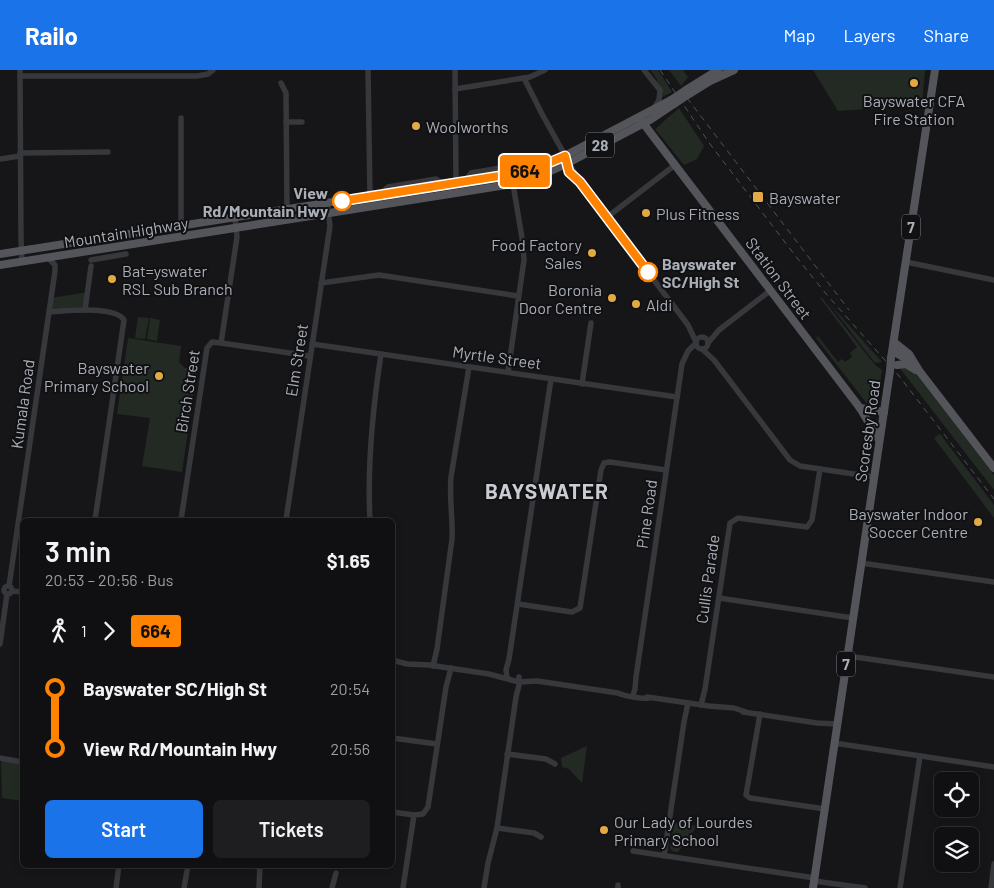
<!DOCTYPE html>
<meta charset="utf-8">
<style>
body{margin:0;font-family:Barlow,sans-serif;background:#1e1e20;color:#f1f3f6;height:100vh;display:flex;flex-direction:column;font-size:19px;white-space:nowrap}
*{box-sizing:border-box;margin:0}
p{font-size:16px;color:#9c9d9f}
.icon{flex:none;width:28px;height:28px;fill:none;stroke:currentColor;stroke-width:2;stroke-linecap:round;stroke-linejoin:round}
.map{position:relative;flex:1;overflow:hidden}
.side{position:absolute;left:20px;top:448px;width:375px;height:350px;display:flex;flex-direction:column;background:#101012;border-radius:8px;box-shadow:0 2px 8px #0003,0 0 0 1px #303032}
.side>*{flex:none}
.badge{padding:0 10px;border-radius:4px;font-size:18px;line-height:32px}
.tools{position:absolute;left:934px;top:702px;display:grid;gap:10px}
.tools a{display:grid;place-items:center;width:45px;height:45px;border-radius:8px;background:#101012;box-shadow:0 2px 8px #0003,0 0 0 1px #303032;font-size:25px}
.map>.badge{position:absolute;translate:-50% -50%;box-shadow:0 0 0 2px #fff}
.legs{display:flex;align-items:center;gap:8px;height:55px;padding:0 25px;font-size:16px}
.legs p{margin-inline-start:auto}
.summary{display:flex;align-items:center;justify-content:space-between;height:85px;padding:0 25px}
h1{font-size:28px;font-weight:600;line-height:38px}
.cta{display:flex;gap:10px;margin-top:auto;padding:10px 25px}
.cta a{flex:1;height:58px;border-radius:8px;background:#1a73e8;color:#fff;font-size:20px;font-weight:600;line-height:58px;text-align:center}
.cta a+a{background:#1e1e20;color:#f1f3f6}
ul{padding:0 25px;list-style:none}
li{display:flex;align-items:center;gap:18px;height:60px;font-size:19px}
li i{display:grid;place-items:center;width:8px;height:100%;margin:0 6px;background:currentColor}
li i::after{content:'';width:12px;height:12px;margin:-6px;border:4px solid;border-radius:50%;background:#101012}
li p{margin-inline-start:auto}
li:first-child i{background:linear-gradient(#0000 50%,currentColor 0)}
li:last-child i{background:linear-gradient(currentColor 50%,#0000 0)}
header{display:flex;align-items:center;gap:30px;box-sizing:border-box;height:70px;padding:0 25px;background:#1a73e8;color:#fff}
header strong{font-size:24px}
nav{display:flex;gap:28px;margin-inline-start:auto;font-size:18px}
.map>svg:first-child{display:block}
.green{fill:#232a23}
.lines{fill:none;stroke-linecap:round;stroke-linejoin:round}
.minor{stroke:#37383c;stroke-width:5.5}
.major{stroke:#54555b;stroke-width:8}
.rail{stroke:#515257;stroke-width:1;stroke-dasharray:6 5;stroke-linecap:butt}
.major-bridge{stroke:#54555b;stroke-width:8}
.line-1-casing{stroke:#fff;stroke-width:11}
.line-1{stroke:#ff8200;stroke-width:8}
.poi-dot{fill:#e2aa44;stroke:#111113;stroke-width:2}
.stop-1-dot{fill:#fff;stroke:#ff8200;stroke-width:2.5}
.labels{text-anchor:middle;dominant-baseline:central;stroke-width:4;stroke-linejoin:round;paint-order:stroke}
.shield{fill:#111113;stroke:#7b7f86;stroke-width:1}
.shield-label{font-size:15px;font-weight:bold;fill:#a9aeb7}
.poi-label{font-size:16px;fill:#a9aeb7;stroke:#111113;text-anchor:start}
.stop-label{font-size:16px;font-weight:bold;fill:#a9aeb7;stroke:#111113;text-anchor:end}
.street-label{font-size:16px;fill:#a9aeb7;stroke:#111113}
.district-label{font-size:21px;font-weight:bold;letter-spacing:1px;fill:#caccd3;stroke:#111113}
</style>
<header>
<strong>Railo</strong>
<nav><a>Map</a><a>Layers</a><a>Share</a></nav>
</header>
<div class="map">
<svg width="994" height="818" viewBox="0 0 994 818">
<rect width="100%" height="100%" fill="#161618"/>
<g class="green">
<path d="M650,0H658L672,22L662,27L657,14V9Z"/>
<path d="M669,0H683L688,7L681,16Z"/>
<path d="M813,0H925L922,35L838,41Z"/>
<path d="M679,38L704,76L697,89L684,95L655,59Z"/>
<path d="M88,222L85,240L49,242L51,228Z"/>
<path d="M820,228H822L875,295L882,300L877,334L868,335L816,268L818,266L838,292L842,289L845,292L852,287L850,283L857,277Z"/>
<path d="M828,232L882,292L875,293Z"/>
<path d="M138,247L149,248L145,269L135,268Z"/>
<path d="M150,248L160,250L157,271L147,269Z"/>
<path d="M128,268L181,276L179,292L185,298L197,299L182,402L142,396L150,348L117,344Z"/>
<path d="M901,296L915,302L994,405V420L899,297Z"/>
<path d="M940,364L994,435V448L934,368Z"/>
<path d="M587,676L582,713L569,699L562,697L561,688Z"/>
<path d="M1,688L22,692V731L2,728Z"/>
<path d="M674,753L697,756L678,782L672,781L670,778Z"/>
</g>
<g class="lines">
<g class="minor">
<path d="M20,0L21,170L22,192"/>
<path d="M368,0L370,127"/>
<path d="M455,0L456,113"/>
<path d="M644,0L660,20L659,30L654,38"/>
<path d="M20,6H197L208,4L213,0"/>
<path d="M524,8L542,44L577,107"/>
<path d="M281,13L286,23L287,140"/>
<path d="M455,19L530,7L545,0"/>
<path d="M181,48V156"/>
<path d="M286,52H302"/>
<path d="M20,83L108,82"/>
<path d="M0,89L20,86"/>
<path d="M565,90L569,102L579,111L688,255L696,272"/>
<path d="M465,112L471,103L530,93L539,97"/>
<path d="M379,125L388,117L436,109L444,115"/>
<path d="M606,148L675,95"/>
<path d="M91,190L126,184"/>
<path d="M906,192L994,210"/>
<path d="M321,213L379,205L518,226"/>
<path d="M85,240L91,196"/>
<path d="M49,242C65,241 115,235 124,250L95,450"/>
<circle cx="702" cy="273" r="6"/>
<path d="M221,273L310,286"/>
<path d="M708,273L719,260L771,220"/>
<path d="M312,274L677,327"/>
<path d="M702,279L714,290L790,390L800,396L874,407"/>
<path d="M508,302L524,190L523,174L513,114"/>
<path d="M582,314L591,253"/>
<path d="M181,450L207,278L212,272L221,273L237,167L235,148"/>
<path d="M286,450L330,156L327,133"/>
<path d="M370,450C367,396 373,337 381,284"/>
<path d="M861,493L994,512"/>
<path d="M9,516L55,201V195L48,188"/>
<circle cx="8" cy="520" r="4"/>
<path d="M12,521L22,522"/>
<path d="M719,528L853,548"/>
<path d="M518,534L572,542L580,538L601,400L604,393L610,392L666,400"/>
<path d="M0,574L7,524"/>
<path d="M848,586L994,607"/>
<path d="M392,590L407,594L429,595L489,604L519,612L537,611L618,623C624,626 642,629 649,628"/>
<path d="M433,596L437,579L452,469C453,449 449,428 451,407L469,297"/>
<path d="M507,608L506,600L509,589L551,309"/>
<path d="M633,625L635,619L636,607L682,294L688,281L696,273"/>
<path d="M647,627L709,636L734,638L746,642"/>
<path d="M701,635L705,619L730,453L738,448L807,457L812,450L820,399"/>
<path d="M743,642L817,653L837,654"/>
<path d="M760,644L746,725L750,728L825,739"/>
<path d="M392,668L437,674"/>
<path d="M834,673L994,697"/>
<path d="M507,684L546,689L555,694"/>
<path d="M0,688L22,692"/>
<path d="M392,742L414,745"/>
<path d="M497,758L534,763L541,767"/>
<path d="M633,781L815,808"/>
<path d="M664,786L684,652L688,633"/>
<path d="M244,795L260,797"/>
<path d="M814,811L865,818"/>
<path d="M116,818L119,795"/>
<path d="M184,818L188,795"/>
<path d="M259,818L260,795"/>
<path d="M332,818L336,803"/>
<path d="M403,818L414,745L423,744L428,737L446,617L451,598"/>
<path d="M484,818L488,793L497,758L516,627L519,615V607"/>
<path d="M618,818V815"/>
<path d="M900,818L920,686"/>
<path d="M991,818L994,794"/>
</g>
<g class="major">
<path d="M686,20L718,0"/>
<path d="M689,24L710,11L734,0"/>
<path d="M640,49L860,338L879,370"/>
<path d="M0,184L512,104L533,99L555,91L671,30"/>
<path d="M0,195L513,114L539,106L566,94L650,50L674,34"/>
<path d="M894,272L909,284L920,302L994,398"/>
<path d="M893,281L913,293"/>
<path d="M891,288L935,0"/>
<path d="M897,295L906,294L916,300"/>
<path d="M860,338L884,342"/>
<path d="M813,818L890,301"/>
</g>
<g class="rail">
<path d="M660,0L710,74L794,184L827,225L899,306L994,429"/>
<path d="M687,28L849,240"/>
</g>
<g class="major-bridge">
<path d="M671,30L686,20"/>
<path d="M674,34L689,24"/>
<path d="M890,301L891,288"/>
</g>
</g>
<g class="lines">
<g class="line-1-casing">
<path id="line-1" d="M342,131L512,104L539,97L565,86L569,102L580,112L648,202"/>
</g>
<use href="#line-1" class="line-1"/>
</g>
<g class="poi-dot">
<circle cx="914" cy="13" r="5"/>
<circle cx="416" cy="56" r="5"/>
<rect x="752" y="121" width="12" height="12" rx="2.5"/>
<circle cx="646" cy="143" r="5"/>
<circle cx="592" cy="183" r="5"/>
<circle cx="112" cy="209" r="5"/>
<circle cx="612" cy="228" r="5"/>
<circle cx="636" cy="234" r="5"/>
<circle cx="159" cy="306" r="5"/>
<circle cx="978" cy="452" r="5"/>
<circle cx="604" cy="760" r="5"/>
</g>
<g class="stop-1-dot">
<circle cx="342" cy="131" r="9"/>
<circle cx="648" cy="202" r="9"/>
</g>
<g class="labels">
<g class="shield">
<rect x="586" y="62.5" width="28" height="25" rx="4"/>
<rect x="902" y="144.5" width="18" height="25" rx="4"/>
<rect x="837" y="581.5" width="18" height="25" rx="4"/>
</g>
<g class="shield-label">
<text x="600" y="75">28</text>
<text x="911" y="157">7</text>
<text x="846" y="594">7</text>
</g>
<g class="poi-label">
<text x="914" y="30" text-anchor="middle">Bayswater CFA<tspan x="914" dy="18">Fire Station</tspan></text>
<text x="426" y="56">Woolworths</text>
<text x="769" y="127">Bayswater</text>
<text x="656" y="143">Plus Fitness</text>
<text x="582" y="174" text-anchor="end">Food Factory<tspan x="582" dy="18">Sales</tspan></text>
<text x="122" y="200">Bat=yswater<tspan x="122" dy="18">RSL Sub Branch</tspan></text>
<text x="602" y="219" text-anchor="end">Boronia<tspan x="602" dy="18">Door Centre</tspan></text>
<text x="646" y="234">Aldi</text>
<text x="149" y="297" text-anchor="end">Bayswater<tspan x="149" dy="18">Primary School</tspan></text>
<text x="968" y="443" text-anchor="end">Bayswater Indoor<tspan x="968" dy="18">Soccer Centre</tspan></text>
<text x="614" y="751">Our Lady of Lourdes<tspan x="614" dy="18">Primary School</tspan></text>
</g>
<g class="stop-label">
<text x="328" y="122">View<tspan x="328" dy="18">Rd/Mountain Hwy</tspan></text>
<text x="662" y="193" text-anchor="start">Bayswater<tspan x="662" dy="18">SC/High St</tspan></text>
</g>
<g class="street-label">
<text transform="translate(126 162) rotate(-9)">Mountain Highway</text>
<text transform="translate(779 208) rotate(53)">Station Street</text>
<text transform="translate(497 287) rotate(8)">Myrtle Street</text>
<text transform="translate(296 290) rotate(-81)">Elm Street</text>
<text transform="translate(187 321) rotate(-81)">Birch Street</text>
<text transform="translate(22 334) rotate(-82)">Kumala Road</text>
<text transform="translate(867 361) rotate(-82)">Scoresby Road</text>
<text transform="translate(646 444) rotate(-82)">Pine Road</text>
<text transform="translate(707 509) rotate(-82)">Cullis Parade</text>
</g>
<g class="district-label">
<text x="547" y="420">BAYSWATER</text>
</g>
</g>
</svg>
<div class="tools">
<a><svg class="icon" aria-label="locate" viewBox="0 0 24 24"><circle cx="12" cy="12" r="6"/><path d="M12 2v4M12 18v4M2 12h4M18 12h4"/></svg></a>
<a><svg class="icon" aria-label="layers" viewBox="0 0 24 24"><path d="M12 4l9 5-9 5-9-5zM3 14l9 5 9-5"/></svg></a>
</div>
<b class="badge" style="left:525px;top:101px;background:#ff8200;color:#111">664</b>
<section class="side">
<div class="summary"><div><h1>3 min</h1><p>20:53 – 20:56 · Bus</p></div><b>$1.65</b></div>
<div class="legs"><svg class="icon" aria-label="walk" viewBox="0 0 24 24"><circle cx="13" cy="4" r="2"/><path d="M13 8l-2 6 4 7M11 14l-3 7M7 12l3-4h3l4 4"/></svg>1<svg class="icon" aria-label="forward" viewBox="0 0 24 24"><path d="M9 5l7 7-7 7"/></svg><b class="badge" style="background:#ff8200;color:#111">664</b></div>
<ul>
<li><i style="color:#ff8200"></i><b>Bayswater SC/High St</b><p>20:54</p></li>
<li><i style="color:#ff8200"></i><b>View Rd/Mountain Hwy</b><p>20:56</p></li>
</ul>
<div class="cta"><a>Start</a><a>Tickets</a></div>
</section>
</div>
